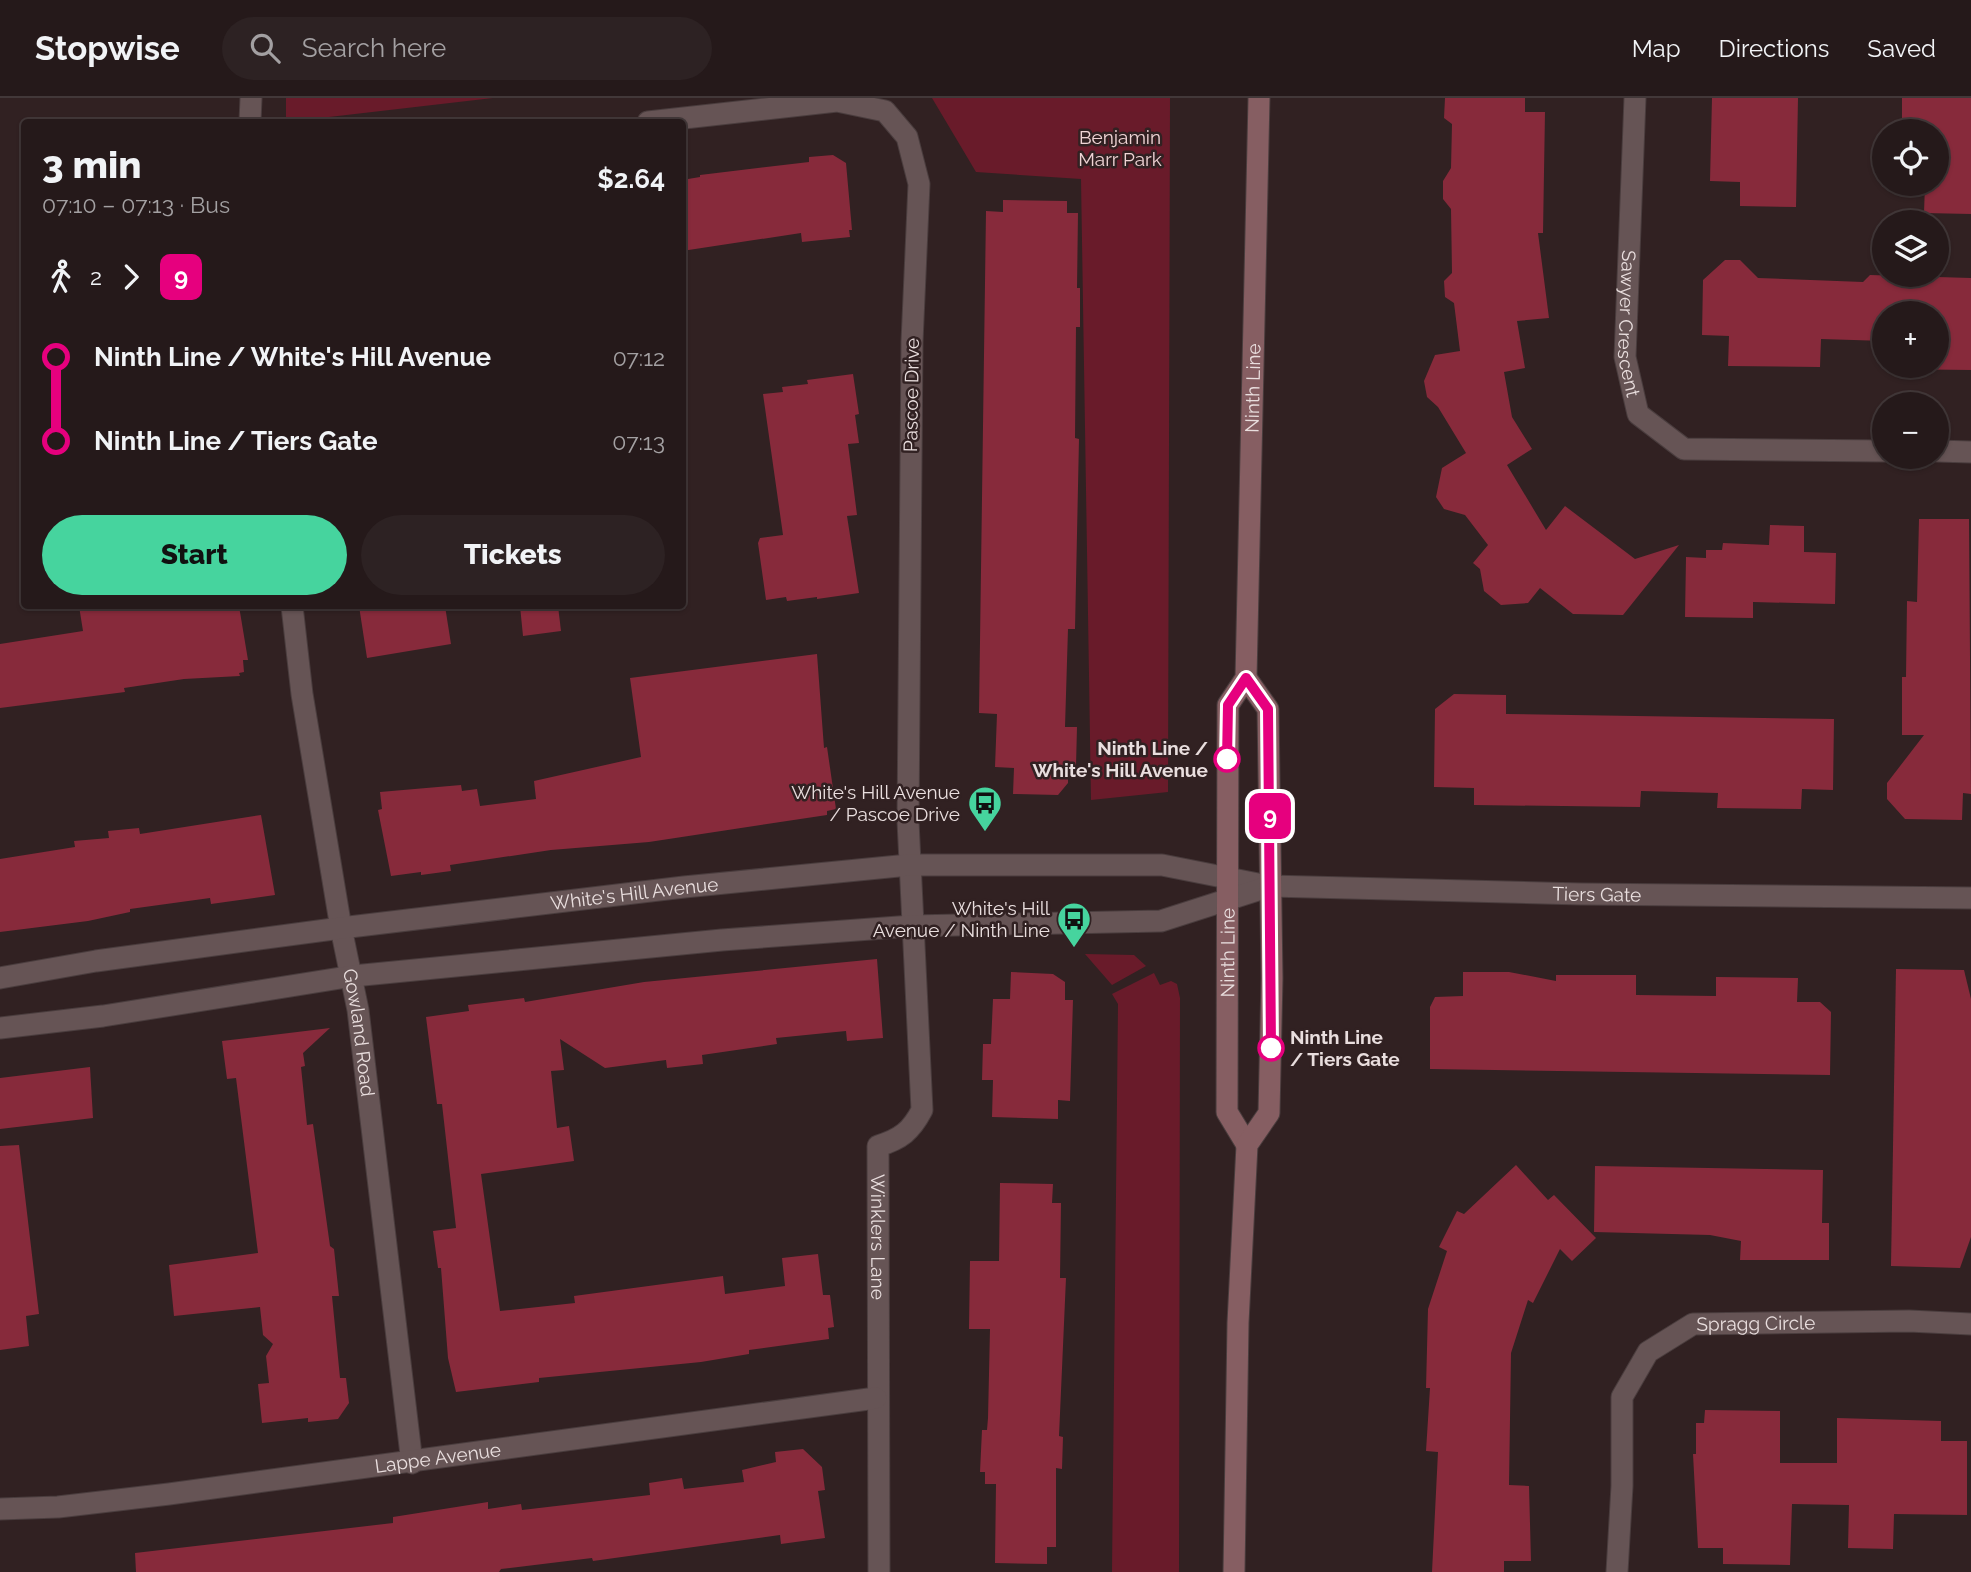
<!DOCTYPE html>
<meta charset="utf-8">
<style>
body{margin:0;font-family:Raleway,sans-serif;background:#2d2223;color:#f1f3f6;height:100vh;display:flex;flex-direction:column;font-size:26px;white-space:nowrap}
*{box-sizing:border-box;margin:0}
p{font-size:23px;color:#a3a0a2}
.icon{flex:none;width:38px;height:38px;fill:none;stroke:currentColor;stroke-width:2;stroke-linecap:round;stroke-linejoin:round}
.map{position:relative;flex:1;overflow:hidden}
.side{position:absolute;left:21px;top:21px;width:665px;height:490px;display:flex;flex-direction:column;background:#25191a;border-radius:7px;box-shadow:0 2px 5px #0004,0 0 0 2px #423839}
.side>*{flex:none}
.badge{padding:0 14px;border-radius:10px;font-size:24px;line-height:46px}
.fabs{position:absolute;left:1872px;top:21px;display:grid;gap:14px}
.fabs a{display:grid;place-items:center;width:77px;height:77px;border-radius:50%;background:#25191a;box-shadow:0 2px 5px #0004,0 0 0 2px #423839;font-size:35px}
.map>.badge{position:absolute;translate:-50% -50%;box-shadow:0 0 0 4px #fff}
.legs{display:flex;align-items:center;gap:10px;height:77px;padding:0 21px;font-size:23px}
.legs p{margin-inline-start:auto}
.headline{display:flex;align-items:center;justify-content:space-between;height:119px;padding:0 21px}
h1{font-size:38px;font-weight:800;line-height:52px}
.primary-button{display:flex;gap:14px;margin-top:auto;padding:14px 21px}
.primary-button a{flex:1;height:80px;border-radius:42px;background:#46d49e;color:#111;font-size:28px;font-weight:800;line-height:80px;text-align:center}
.primary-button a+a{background:#2d2223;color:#f1f3f6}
ul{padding:0 21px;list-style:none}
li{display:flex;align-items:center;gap:24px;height:84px;font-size:26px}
li i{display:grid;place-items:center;width:10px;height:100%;margin:0 9px;background:currentColor}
li i::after{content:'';width:18px;height:18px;margin:-9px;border:5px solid;border-radius:50%;background:#25191a}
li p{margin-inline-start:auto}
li:first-child i{background:linear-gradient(#0000 50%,currentColor 0)}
li:last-child i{background:linear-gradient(currentColor 50%,#0000 0)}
header{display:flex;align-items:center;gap:42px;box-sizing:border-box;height:98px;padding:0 35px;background:#25191a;border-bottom:2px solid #423839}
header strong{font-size:33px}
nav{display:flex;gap:38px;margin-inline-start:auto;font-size:24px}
.search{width:490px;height:63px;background:#2d2223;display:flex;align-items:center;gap:18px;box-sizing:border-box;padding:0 24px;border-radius:38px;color:#a3a0a2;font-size:26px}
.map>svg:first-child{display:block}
.green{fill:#691b2a}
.building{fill:#872a3b}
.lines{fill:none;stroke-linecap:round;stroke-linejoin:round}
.minor-casing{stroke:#4a3d3e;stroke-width:23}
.tertiary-casing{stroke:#4a3d3e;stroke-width:23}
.secondary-casing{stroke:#4a3d3e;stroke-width:23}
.minor{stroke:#665455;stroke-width:21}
.tertiary{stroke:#665455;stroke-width:21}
.secondary{stroke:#865e62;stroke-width:21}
.line-1-casing{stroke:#fff;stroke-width:16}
.line-1{stroke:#e6007e;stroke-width:10}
.stop-1-dot{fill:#fff;stroke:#e6007e;stroke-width:3.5}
.labels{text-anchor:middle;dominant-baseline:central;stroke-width:5;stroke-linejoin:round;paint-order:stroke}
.park-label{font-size:19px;fill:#f0d4d5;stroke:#312122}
.street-label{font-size:19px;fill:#e9dede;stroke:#312122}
.stop-label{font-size:19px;font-weight:bold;fill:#e9dede;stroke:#312122;text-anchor:end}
.poi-label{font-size:19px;fill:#e9dede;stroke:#312122;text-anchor:end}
</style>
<header>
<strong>Stopwise</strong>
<div class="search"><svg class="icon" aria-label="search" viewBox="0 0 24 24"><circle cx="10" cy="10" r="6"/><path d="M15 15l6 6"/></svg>Search here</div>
<nav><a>Map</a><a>Directions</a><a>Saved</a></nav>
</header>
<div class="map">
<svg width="1971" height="1474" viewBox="0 0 1971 1474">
<rect width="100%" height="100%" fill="#312122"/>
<g class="green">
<path d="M286,0H493L286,24Z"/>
<path d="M932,0H1170L1168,694L1091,702L1081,81L976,74Z"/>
<path d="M1085,856L1134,857L1146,868L1112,887Z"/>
<path d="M1154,875L1160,887L1171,883L1177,886L1180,900L1179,1474H1112L1118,906L1112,896Z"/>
</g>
<g class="building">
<path d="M1445,0H1525V14H1545L1543,135H1538L1549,220L1517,223L1525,270L1504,274L1512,319L1532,351L1507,367L1546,432L1565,408L1635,461L1679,447L1623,517L1573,516L1540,490L1528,505L1501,507L1484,493L1480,471L1473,465L1488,447L1465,417L1444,411L1436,399L1442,370L1466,355L1438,309L1427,299L1424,283L1435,257L1460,253L1454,205L1445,199L1444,183L1452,175L1451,111L1443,101V83L1451,70L1452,26L1444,20Z"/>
<path d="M1712,0H1798L1796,109L1740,108V84L1710,83Z"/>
<path d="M1902,0H1971V116L1924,115L1925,86H1937V33H1902Z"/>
<path d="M833,57L846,65L852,132H849L850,139L802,144L801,135L682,153V82L700,79V77L809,64V59Z"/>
<path d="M1003,102L1067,103V115H1078L1077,190H1080V229H1076L1075,340L1079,341L1075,531H1068L1065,629H1077L1076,668L1068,667V685L1058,697L1013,696L1014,670L995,669L997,616L979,615L986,113L1003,114Z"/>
<path d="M1725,162H1740L1758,180L1863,184L1870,177L1971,180V272L1887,271V268H1937V215H1885V243L1821,241L1820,269L1728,268L1729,238L1702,237L1703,182Z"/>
<path d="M853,276L859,316L855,317L859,345L848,346L857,417L847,418L859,495L817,501V499L787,503L786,499L766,502L758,445L760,440L783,437L763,296L783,294L782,289L808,286L807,282Z"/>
<path d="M1919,421H1969L1971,696L1963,695L1962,722L1905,721L1887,701V685L1924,637H1902V579H1906L1907,503L1917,504Z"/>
<path d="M1770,427L1804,428V454L1836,455L1835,506L1753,504V520L1685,519L1686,459L1706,460V452H1722L1723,445L1769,447Z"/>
<path d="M79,508H239L248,562H243L244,574L239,575L240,578L184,581L124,590L125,594L0,610V546L83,533Z"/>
<path d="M359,508H445L451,546L367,560Z"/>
<path d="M520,508H558L561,533L523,538Z"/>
<path d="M817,556L824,650L827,649L836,711L827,713V717L649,744L551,752L450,767L451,773L421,777V774L391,778L378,712L382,711L380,694L461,687L462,693L477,691L480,708L536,701L534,683L641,659L630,580Z"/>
<path d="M1454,596L1506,597V616L1834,621L1833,692L1802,691L1801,711L1717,710L1718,695L1641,693L1640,709L1474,707V690L1434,689L1435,611Z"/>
<path d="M261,717L275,797L211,806L210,800L130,811V814L88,823L0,834V761L75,749L74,743L109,740L108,733L139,730L140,736Z"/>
<path d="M877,861L883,940L847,943L846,933L776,940L777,946L702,957L703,966L667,970L666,962L605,970L560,941L564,972L551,973L557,1030L569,1028L574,1063L481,1076L500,1213L575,1205L574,1198L723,1178L725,1196L785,1188L782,1160L818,1156L823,1197H830L834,1229L828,1230L829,1241L749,1252V1256L701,1264L539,1280V1284L456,1294L448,1260L441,1170H438L433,1133L456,1130L442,1006H437L426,919L469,913L468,907L524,900L525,904L644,884Z"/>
<path d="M1896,871L1964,872L1971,901V1139L1960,1170L1891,1168Z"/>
<path d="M1011,874L1053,876L1065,884V902H1073L1070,1003L1058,1002V1021L992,1019L993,982H982L983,946H991L993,901H1010Z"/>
<path d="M1463,874H1509L1556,883V877H1636V897L1716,898V879L1798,880L1797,904H1820L1831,914L1830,977L1430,971V909L1435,899L1463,898Z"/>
<path d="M330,930L303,955L305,968L301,969L307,1027L313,1026L330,1148L334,1151L339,1198H332L340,1280H346L349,1305L338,1321L308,1324V1320L262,1325L258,1286L269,1285L266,1258L273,1246L263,1237L260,1209L174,1218L169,1167L258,1155L236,980L227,981L222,943Z"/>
<path d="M90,969L93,1020L0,1031V980Z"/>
<path d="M19,1047L39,1216L26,1218L29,1248L0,1252V1048Z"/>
<path d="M1516,1067L1548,1102L1554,1097L1596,1140L1572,1163L1560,1151L1533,1205L1528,1202L1511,1255L1509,1387L1529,1388L1531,1463H1504V1474H1432L1438,1354L1426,1353L1430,1290H1426L1428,1211L1447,1153L1439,1149L1457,1113L1464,1116Z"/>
<path d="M1595,1068L1823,1072L1822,1125H1829V1162H1740L1741,1143L1710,1137L1594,1134Z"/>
<path d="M1000,1085L1053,1086L1052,1105H1061L1060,1180H1066L1059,1338L1063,1339L1062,1371L1056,1370V1449H1047V1466L995,1465L996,1386H985V1374H980L982,1332H987L988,1320L990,1231H969L970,1163H999Z"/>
<path d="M1705,1312L1780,1313V1365H1837V1320L1941,1323V1343H1967V1417L1894,1416L1893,1451L1848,1450L1849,1407L1792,1406L1790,1467L1723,1466V1450H1698L1693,1356H1696V1325H1704Z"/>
<path d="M803,1351L822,1369L825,1392L818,1393L825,1440L781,1446L780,1437L593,1463L592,1460L501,1471L499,1474H136L135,1455L393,1425V1419L488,1404V1411L521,1406L522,1412L650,1397L649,1385L682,1380L684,1391L744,1384L742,1372L776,1364L775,1354Z"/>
</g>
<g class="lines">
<g class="minor-casing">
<g id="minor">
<path id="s1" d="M1635,0L1625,259L1638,316L1684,351L1885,353"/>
<path d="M250,24L251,0"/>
<path id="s2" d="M648,24L837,3L885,13L907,39L919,86L912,244L908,723L922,1012C911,1033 901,1041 878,1048L879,1474"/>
<path d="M1937,353L1971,354"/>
<path id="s3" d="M292,508L302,596L341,830L358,912L412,1365"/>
<path id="s4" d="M0,880L96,863L341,830L684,789L909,767H1162L1268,788"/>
<path d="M0,930L103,918L353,878L722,842L912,828L1161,823L1270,788"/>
<path id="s5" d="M0,1411L58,1409L169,1396L876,1300"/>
<path id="s6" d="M1617,1474L1622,1388V1299L1648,1254L1693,1226L1909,1223L1971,1226"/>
</g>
</g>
<g class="tertiary-casing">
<g id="tertiary">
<path id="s7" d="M1270,788L1581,796L1971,800"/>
</g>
</g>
<g class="secondary-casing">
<g id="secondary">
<path id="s8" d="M1247,1047L1227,1014L1228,607L1246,580L1259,0"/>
<path d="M1234,1474L1238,1225L1247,1047L1269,1015L1272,880L1268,611L1246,580"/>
</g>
</g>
<use href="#minor" class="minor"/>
<use href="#tertiary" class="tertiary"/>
<use href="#secondary" class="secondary"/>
</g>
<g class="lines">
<g class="line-1-casing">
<path id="line-1" d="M1227,661L1228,607L1246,580L1268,611L1271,950"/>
</g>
<use href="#line-1" class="line-1"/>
</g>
<defs>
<g id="bus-pin" transform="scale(1.75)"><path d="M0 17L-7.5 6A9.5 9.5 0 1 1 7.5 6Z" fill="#46d49e" stroke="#312122"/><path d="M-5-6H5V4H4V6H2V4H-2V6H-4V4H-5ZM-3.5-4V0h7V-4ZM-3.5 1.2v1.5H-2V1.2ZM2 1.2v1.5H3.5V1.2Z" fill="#111"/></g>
</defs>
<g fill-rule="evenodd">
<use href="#bus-pin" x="985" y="705"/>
<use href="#bus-pin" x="1074" y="821"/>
</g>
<g class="stop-1-dot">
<circle cx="1227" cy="661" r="12"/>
<circle cx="1271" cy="950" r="12"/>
</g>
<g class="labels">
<g class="park-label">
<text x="1120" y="39">Benjamin<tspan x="1120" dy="22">Marr Park</tspan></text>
</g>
<g class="street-label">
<text stroke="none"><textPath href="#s1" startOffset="226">Sawyer Crescent</textPath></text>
<text stroke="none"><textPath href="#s8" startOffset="768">Ninth Line</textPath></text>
<text transform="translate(911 297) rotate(-89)">Pascoe Drive</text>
<text stroke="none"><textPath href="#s4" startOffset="640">White's Hill Avenue</textPath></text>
<text stroke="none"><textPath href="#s7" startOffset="327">Tiers Gate</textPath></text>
<text stroke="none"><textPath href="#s8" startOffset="198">Ninth Line</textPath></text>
<text stroke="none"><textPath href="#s3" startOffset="432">Gowland Road</textPath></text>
<text stroke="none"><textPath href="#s2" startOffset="1398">Winklers Lane</textPath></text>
<text stroke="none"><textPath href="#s6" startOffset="343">Spragg Circle</textPath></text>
<text stroke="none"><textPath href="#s5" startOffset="441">Lappe Avenue</textPath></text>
</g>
<g class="stop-label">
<text x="1208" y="650">Ninth Line /<tspan x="1208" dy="22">White's Hill Avenue</tspan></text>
<text x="1290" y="939" text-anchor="start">Ninth Line<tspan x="1290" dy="22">/ Tiers Gate</tspan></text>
</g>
<g class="poi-label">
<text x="960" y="694">White's Hill Avenue<tspan x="960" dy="22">/ Pascoe Drive</tspan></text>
<text x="1050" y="810">White's Hill<tspan x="1050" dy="22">Avenue / Ninth Line</tspan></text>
</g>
</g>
</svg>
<div class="fabs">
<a><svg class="icon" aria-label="locate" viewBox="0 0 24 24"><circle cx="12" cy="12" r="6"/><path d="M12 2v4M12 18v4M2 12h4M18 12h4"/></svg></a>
<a><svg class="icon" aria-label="layers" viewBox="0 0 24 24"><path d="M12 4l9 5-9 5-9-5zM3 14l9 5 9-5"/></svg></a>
<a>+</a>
<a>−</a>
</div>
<b class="badge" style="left:1270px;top:718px;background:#e6007e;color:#fff">9</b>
<section class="side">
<div class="headline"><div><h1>3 min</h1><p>07:10 – 07:13 · Bus</p></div><b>$2.64</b></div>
<div class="legs"><svg class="icon" aria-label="walk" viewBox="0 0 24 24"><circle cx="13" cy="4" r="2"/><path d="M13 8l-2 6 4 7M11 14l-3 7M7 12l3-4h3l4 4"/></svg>2<svg class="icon" aria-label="forward" viewBox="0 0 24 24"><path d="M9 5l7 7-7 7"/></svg><b class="badge" style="background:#e6007e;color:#fff">9</b></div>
<ul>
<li><i style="color:#e6007e"></i><b>Ninth Line / White's Hill Avenue</b><p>07:12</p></li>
<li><i style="color:#e6007e"></i><b>Ninth Line / Tiers Gate</b><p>07:13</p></li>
</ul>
<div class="primary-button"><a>Start</a><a>Tickets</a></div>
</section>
</div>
